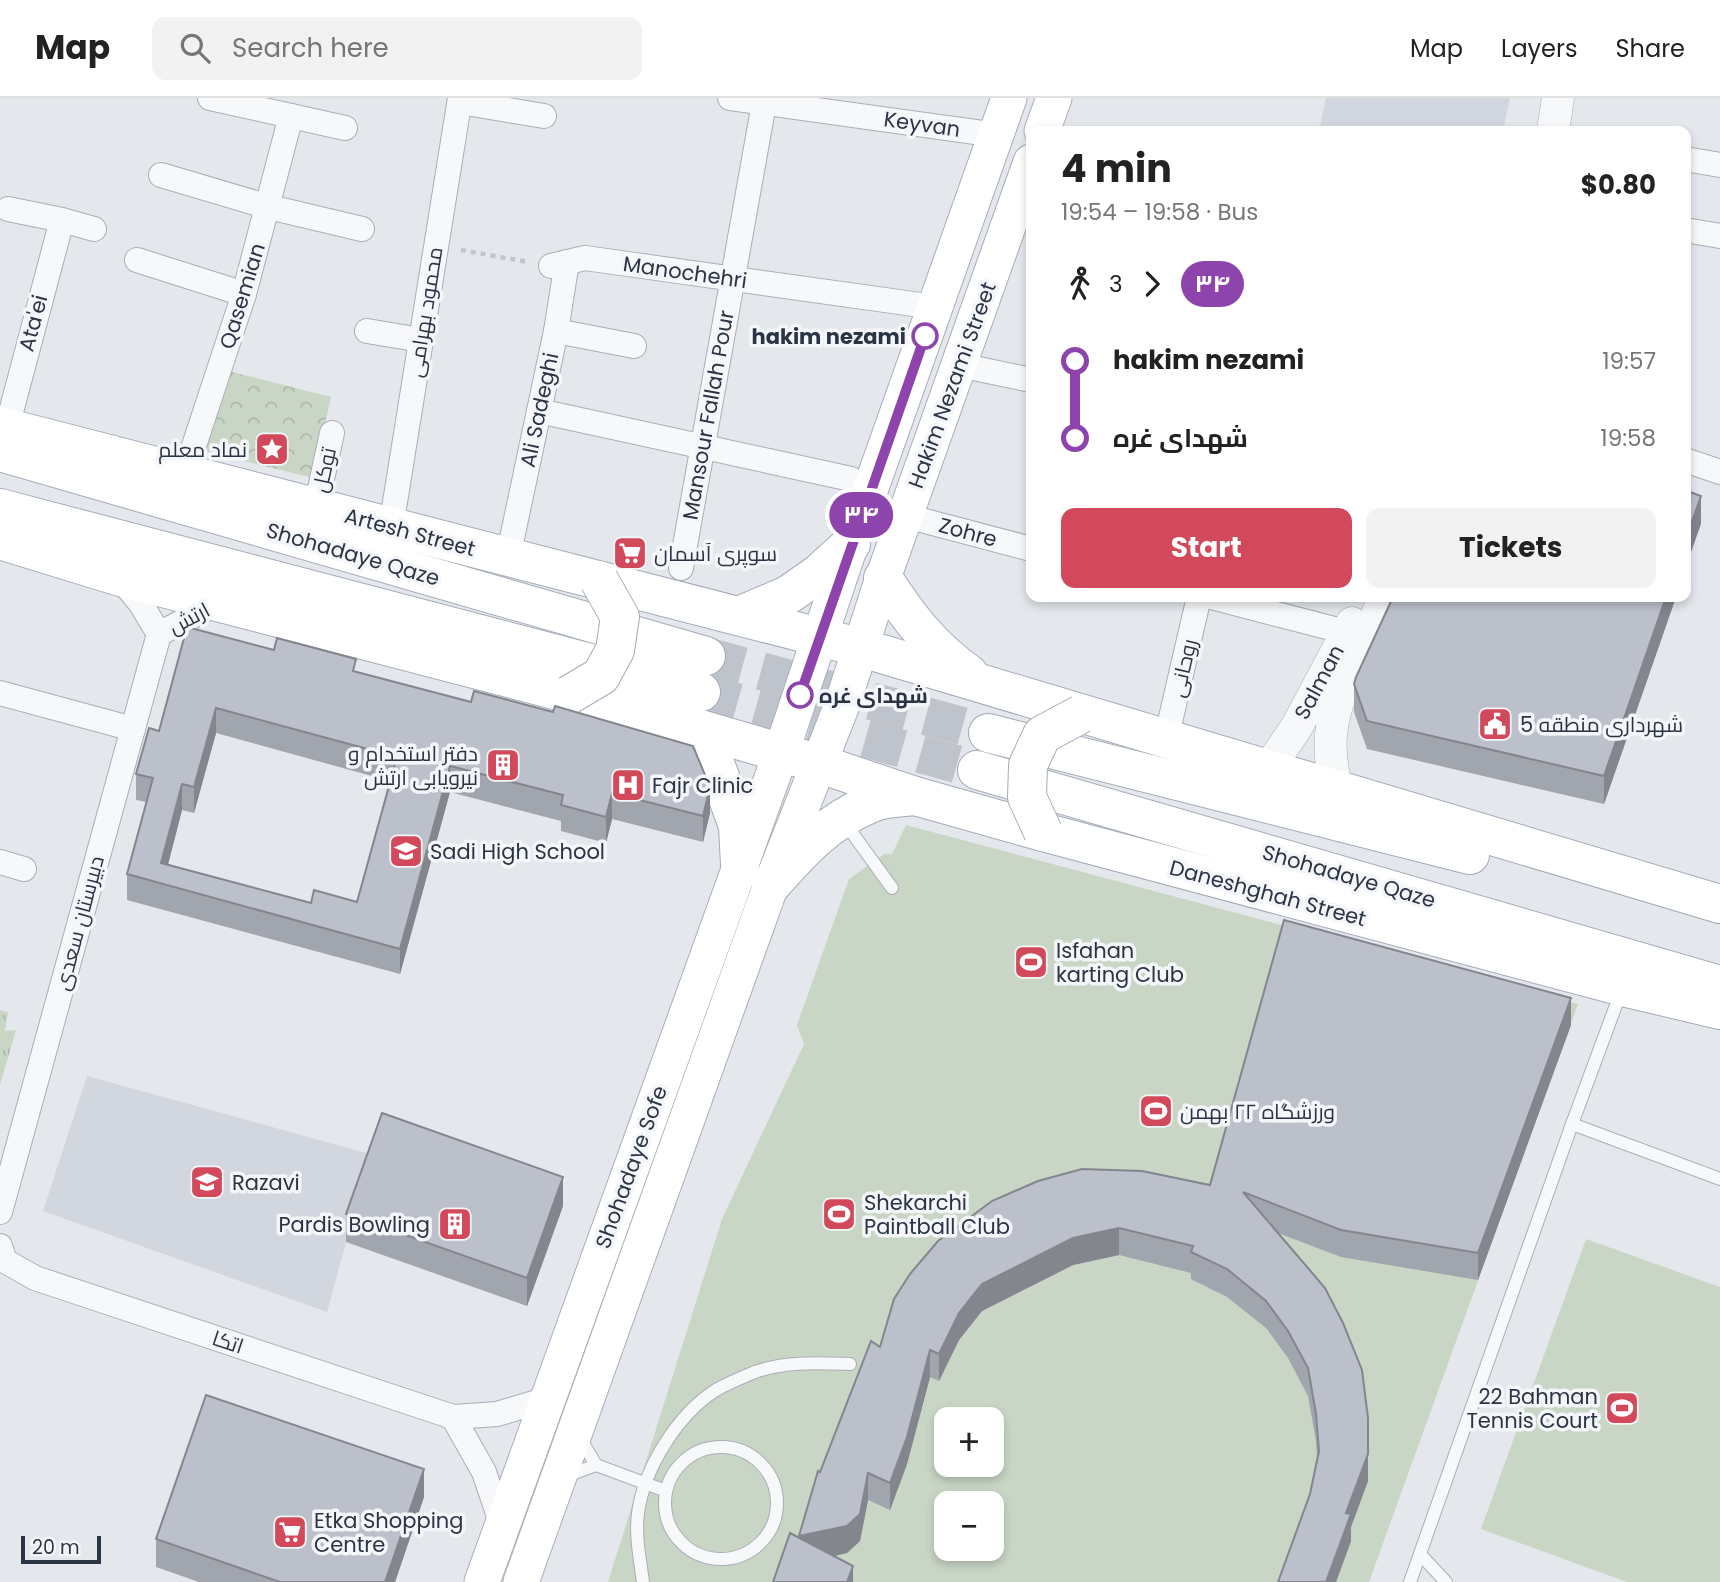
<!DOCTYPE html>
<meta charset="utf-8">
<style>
body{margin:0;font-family:Poppins,Cairo,sans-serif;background:#f2f2f2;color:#222;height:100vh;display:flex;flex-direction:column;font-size:26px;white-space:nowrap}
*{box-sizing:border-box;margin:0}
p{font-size:23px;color:#767676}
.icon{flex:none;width:38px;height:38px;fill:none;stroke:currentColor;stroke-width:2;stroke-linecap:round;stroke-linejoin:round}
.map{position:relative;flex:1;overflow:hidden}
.side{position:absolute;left:1026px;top:28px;width:665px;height:476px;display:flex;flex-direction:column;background:#fff;border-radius:14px;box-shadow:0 4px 10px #0003}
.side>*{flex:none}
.badge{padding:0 14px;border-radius:23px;font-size:24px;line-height:46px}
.controls{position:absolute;left:934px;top:1309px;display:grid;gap:14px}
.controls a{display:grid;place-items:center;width:70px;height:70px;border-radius:14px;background:#fff;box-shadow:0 4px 10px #0003;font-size:35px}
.scale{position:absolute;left:21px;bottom:18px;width:80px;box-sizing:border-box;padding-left:7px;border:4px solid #2b3445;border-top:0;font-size:19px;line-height:24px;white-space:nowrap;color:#2b3445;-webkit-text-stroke:5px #f4f6f9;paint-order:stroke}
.map>.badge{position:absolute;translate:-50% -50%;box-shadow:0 0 0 4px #fff}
.legs{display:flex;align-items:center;gap:10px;height:77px;padding:0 35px;font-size:23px}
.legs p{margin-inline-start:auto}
.headline{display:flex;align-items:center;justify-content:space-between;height:119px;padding:0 35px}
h1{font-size:38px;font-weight:700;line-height:52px}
.button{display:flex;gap:14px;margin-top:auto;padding:14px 35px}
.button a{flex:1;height:80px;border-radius:14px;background:#d1495b;color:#fff;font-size:28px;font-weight:700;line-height:80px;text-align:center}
.button a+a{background:#f2f2f2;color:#222}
ul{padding:0 35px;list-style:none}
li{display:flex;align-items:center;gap:24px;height:77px;font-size:26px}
li i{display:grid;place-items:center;width:10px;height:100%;margin:0 9px;background:currentColor}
li i::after{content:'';width:18px;height:18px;margin:-9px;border:5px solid;border-radius:50%;background:#fff}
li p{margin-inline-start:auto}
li:first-child i{background:linear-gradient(#0000 50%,currentColor 0)}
li:last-child i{background:linear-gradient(currentColor 50%,#0000 0)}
header{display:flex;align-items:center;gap:42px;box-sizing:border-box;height:98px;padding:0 35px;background:#fff;border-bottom:2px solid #e0e0e0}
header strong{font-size:33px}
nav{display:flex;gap:38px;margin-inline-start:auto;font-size:24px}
.search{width:490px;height:63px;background:#f2f2f2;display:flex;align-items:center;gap:18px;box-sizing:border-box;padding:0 24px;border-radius:14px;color:#767676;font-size:26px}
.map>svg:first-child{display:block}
.built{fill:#d2d6de}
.grass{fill:url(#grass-tufts)}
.forest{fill:url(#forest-crowns)}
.garden{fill:#c9d6c5;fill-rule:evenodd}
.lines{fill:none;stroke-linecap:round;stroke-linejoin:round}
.primary-tunnel{stroke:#bfc3cb;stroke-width:38;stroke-dasharray:38 19;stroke-linecap:butt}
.service-casing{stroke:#a9aeb7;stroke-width:14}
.minor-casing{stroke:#a9aeb7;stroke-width:26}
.tertiary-casing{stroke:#a9aeb7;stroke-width:33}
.secondary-casing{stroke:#a9aeb7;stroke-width:37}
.primary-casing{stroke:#a3abb8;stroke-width:40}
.path{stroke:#c2c5cb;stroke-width:4.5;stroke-dasharray:5 5;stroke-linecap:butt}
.service{stroke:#f7f8fa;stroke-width:12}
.minor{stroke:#f7f8fa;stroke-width:24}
.tertiary{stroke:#f7f8fa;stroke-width:32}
.secondary{stroke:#fff;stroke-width:35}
.primary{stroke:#fff;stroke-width:38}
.primary-bridge-casing{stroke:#a3abb8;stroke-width:40;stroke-linecap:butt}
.primary-bridge{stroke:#fff;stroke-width:38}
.wall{fill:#a1a5ae;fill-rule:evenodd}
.shaded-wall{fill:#83868d}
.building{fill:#bbc0ca;stroke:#83868d;stroke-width:2;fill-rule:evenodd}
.line-1-casing{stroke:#fff;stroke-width:16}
.line-1{stroke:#8e44ad;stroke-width:10}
.stop-1-dot{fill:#fff;stroke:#8e44ad;stroke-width:3.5}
.labels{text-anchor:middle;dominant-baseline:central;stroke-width:7;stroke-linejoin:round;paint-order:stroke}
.street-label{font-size:21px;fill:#2b3445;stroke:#f4f6f9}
.stop-label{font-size:21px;font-weight:bold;fill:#2b3445;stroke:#f4f6f9;text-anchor:end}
.poi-label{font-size:21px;fill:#2b3445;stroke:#f4f6f9;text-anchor:start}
</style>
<header>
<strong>Map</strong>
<div class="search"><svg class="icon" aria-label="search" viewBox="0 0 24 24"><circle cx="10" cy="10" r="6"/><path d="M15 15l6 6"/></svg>Search here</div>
<nav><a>Map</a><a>Layers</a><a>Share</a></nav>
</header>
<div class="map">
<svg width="1720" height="1484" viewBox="0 0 1720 1484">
<defs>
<pattern id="grass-tufts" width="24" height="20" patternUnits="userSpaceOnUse" patternTransform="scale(1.75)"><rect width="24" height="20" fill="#c9d6c5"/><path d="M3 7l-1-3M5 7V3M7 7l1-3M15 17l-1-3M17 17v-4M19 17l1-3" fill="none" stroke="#adb8ab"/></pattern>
<pattern id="forest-crowns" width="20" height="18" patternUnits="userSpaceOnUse" patternTransform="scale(1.75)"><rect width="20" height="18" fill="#c9d6c5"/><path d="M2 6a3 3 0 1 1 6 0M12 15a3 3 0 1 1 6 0" fill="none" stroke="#adb8ab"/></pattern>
</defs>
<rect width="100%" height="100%" fill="#e4e7ec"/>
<g class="built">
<path d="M1326,0H1510L1503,33H1319Z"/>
<path d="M87,978L370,1056L327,1214L43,1113Z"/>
</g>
<path class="grass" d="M0,912L8,914L5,933L16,932L0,987Z"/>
<path class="forest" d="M225,272L331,299L313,380L200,352Z"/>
<g class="garden">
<path d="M906,727L1578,906L1369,1484H608L722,1121L804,946L797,927L849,781L884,756H892ZM947,1321H992V1367H947ZM947,1405H992V1451H947Z"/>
<path d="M1586,1141L1720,1189V1484H1627L1481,1431Z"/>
</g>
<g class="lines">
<g class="primary-tunnel">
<path d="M706,558L988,635"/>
<path d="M701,594L977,672"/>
</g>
<g class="service-casing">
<g id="service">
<path d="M845,725L892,790"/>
<path d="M1572,1026L1720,1081"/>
<path d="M579,1338L596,1367L666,1393"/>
<circle cx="721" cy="1405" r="56"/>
<path d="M564,1379L596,1367"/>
<path d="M1420,1456L1446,1484"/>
<path d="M643,1484C640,1462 635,1437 638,1415C644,1370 678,1316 716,1292C728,1285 743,1279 755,1274C785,1263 819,1265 850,1266"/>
<path d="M1410,1484L1572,1026L1622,891"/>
</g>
</g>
<g class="minor-casing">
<g id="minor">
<path d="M210,0L345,30"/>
<path d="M730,0L997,37"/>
<path d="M460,4L544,18"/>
<path d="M1685,61L1720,67"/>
<path d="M161,77L269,109L362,131"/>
<path d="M8,111L62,122L94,131"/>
<path d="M1685,132L1720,138"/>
<path d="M137,162L244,196"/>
<path d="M551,168L585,160L935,209"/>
<path d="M367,233L421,242"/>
<path d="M556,233L634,248"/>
<path d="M959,267L1031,282"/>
<path d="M539,313L851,381"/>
<path d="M7,329L62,122"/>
<path d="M1685,362L1720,374"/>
<path d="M185,375L244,196L291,18"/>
<path d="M316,409L332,335"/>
<path d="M906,418L1031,451"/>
<path d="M391,429L460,0"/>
<path d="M508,459L556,233L567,164"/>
<path d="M681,470L765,0"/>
<path d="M118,478L141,506L159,536"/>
<path d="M1211,499L1346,534"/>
<path d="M159,536L219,504"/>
<path d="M0,595L133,631"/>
<path d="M1166,641L1199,499"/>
<path d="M0,764L24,771"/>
<path d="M0,1114L159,536"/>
<path d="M0,1148L5,1163L35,1180L453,1319L497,1316L547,1301"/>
<path d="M453,1319L484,1374L502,1427"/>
</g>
</g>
<g class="tertiary-casing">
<g id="tertiary">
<path d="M1553,33L1558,0"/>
<path d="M1268,671L1296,630L1352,525"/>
<path d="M1336,691C1333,674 1329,655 1331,637C1335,588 1369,544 1384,499"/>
</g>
</g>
<g class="secondary-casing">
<g id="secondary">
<path d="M1042,33L1054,0"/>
<path d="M482,1484L781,655L844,466L1009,0"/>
<path d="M521,1484L771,787L842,607L883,480L1031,64"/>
</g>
</g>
<g class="primary-casing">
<g id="primary">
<path d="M0,328L862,550L1720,806"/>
<path d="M0,354L706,558"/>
<path d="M0,410L701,594"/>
<path d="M0,442L117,478L666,621L820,666L915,698L1043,734L1623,889L1720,912"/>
<path d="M883,480C908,519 931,549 969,576"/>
<path d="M739,518L788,497L818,476L851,446"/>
<path d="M673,627L696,642L716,668L738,728L740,767"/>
<path d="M988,635L1470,757"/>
<path d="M977,672L1720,887"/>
<path d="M771,787C802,752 828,723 872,705C885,699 902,700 915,698"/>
</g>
</g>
<path class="path" d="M461,152L528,164"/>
<use href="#service" class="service"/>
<use href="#minor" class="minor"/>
<use href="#tertiary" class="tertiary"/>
<use href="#secondary" class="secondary"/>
<use href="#primary" class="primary"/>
<g class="primary-bridge-casing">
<g id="primary-bridge">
<path d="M569,597L601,578L615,552L620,519L599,482"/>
<path d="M1043,734L1027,699L1028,667L1042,637L1081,616"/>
</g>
</g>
<use href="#primary-bridge" class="primary-bridge"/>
</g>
<g class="wall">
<path d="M1393,499H1676L1604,706L1367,651L1354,614V586Z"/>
<path d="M274,552L356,574L710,715L703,744L612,721L606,745L561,733V723L450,694L400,876L127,802V776L147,704L136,702V676ZM216,635L390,683L357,804L311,805L168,766L182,712L194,715Z"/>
<path d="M1571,927L1478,1182L1341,1159L1278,1135L1368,1383L1351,1429V1443L1336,1484H1278L1310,1396L1317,1361L1316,1343L1308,1298L1288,1260L1266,1230L1227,1199L1191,1181V1175L1119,1157L1073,1167L982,1213L959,1242L939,1283L930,1279L907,1366L890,1412L868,1402L860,1443L847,1455L834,1458L853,1484L799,1440L820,1374L880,1249L894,1201L1210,1087Z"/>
<path d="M563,1108L527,1208L346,1144V1116Z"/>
<path d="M424,1399L395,1484H199L156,1469V1441Z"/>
</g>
<g class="shaded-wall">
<path d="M1701,398V426L1685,471V443Z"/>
<path d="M1666,499H1676L1604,706V678Z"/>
<path d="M216,610V635L194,715V689Z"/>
<path d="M450,668V694L400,876V851Z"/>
<path d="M182,686V712L163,786L161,765Z"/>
<path d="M710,689V715L703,744V718Z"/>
<path d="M612,695V721L606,745V719Z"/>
<path d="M1571,900V927L1478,1182V1155Z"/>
<path d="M563,1079V1108L527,1208V1180Z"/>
<path d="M1119,1130V1157L1073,1167L982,1213L959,1242L939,1283V1256L959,1215L982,1186L1073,1140Z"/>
<path d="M930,1252V1279L907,1366L890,1412V1385Z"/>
<path d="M1368,1320V1383L1351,1429V1443L1336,1484H1326Z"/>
<path d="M424,1371V1399L395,1484H385Z"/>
<path d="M868,1375V1402L860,1443L847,1455L799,1466V1438Z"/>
<path d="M853,1468V1484H847Z"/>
</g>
<g class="building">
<path d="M1685,392L1701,398L1685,443Z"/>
<path d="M1393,499H1666L1604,678L1367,623L1354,586L1356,579Z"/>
<path d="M187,529L274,552L277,540L356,561L353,573L471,604L474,593L553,614L555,608L693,648L710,689L703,718L612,695L606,719L561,707L563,697L450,668L400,851L127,776L153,680L136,676L149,630L159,633ZM216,610L397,659L357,804L314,792L311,805L161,765L182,686L194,689Z"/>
<path d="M1284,822L1571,900L1478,1155L1341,1132L1243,1094L1325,1190L1343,1225L1362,1272L1368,1320V1356L1346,1415L1351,1416L1326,1484H1278L1310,1396L1319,1353L1316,1316L1308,1270L1288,1233L1266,1203L1227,1171L1191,1154L1193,1148L1119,1130L1073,1140L982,1186L959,1215L939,1256L930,1252L907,1339L890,1385L868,1375L860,1416L847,1428L799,1438L818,1373L820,1374L871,1243L880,1249L894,1201L910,1176L938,1143L992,1103L1038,1083L1082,1071L1142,1073L1210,1087Z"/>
<path d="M382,1015L563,1079L527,1180L346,1116Z"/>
<path d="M206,1297L424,1371L385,1484H280L156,1441Z"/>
<path d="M790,1435L853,1468L847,1484H773Z"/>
</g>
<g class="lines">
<g class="line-1-casing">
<path id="line-1" d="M800,597L925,238"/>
</g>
<use href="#line-1" class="line-1"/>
</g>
<defs>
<g id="sight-square" transform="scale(1.75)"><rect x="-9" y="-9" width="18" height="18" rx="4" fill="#d1495b" stroke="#f4f6f9"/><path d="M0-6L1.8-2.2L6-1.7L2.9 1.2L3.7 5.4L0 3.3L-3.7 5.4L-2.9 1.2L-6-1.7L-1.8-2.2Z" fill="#fff"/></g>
<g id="supermarket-square" transform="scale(1.75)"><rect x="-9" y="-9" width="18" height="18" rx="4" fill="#d1495b" stroke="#f4f6f9"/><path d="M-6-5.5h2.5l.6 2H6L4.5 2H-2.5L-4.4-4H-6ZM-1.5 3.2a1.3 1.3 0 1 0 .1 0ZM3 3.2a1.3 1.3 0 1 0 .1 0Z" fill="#fff"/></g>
<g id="civic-square" transform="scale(1.75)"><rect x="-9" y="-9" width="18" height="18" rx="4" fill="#d1495b" stroke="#f4f6f9"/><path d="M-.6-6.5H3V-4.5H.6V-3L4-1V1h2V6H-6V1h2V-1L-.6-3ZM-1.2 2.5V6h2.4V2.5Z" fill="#fff"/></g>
<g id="building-square" transform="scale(1.75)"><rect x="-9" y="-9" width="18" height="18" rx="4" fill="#d1495b" stroke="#f4f6f9"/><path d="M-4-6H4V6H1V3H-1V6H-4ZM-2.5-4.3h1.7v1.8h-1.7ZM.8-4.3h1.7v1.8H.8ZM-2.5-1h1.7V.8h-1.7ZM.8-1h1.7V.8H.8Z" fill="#fff"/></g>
<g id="hospital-square" transform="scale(1.75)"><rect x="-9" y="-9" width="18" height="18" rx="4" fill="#d1495b" stroke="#f4f6f9"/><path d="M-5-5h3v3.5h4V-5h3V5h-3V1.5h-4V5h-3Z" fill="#fff"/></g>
<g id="school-square" transform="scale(1.75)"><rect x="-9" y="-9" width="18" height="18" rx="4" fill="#d1495b" stroke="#f4f6f9"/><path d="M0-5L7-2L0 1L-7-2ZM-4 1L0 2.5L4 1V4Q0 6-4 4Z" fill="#fff"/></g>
<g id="stadium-square" transform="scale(1.75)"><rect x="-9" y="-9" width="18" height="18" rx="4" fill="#d1495b" stroke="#f4f6f9"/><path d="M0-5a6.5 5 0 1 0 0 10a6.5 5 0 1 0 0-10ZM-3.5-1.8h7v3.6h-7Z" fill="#fff"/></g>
</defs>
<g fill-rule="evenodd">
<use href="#sight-square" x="272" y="351"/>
<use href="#supermarket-square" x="630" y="455"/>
<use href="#civic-square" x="1495" y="626"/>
<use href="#building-square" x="503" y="667"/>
<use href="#hospital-square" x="628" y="687"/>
<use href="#school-square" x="406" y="753"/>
<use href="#stadium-square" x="1031" y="864"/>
<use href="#stadium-square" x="1156" y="1013"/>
<use href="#school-square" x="207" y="1084"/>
<use href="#stadium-square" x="839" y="1116"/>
<use href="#building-square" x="455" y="1126"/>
<use href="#stadium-square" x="1622" y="1310"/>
<use href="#supermarket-square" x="290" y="1434"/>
</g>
<g class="stop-1-dot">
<circle cx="925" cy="238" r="12"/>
<circle cx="800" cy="597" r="12"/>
</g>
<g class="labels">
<g class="street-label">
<text transform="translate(922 26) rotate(8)">Keyvan</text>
<text transform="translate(685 174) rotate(8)">Manochehri</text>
<text transform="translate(242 198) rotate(-73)">Qasemian</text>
<text transform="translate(425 214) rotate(-81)">محمود بهرامی</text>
<text transform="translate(33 225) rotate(-75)">Ata'ei</text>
<text transform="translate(952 287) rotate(-70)">Hakim Nezami Street</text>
<text transform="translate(539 312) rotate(-78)">Ali Sadeghi</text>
<text transform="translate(708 317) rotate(-80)">Mansour Fallah Pour</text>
<text transform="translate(324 372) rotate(-78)">توکل</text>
<text transform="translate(410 434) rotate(15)">Artesh Street</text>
<text transform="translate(968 434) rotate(15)">Zohre</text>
<text transform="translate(353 456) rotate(16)">Shohadaye Qaze</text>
<text transform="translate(189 520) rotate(-28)">ارتش</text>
<text transform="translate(1183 570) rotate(-77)">روحانی</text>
<text transform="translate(1319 584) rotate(-62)">Salman</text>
<text transform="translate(1349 778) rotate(16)">Shohadaye Qaze</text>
<text transform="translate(1268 795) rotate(15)">Daneshghah Street</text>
<text transform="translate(79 825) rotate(-75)">دبیرستان سعدی</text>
<text transform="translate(631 1069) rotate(-70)">Shohadaye Sofe</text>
<text transform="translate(228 1244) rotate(18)">اتکا</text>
</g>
<g class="stop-label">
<text x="906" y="238">hakim nezami</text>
<text x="819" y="597" text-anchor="start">شهدای غره</text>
</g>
<g class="poi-label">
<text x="247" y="351" text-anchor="end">نماد معلم</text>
<text x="654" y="455">سوپری آسمان</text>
<text x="1520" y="626">شهرداری منطقه 5</text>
<text x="478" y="655" text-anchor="end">دفتر استخدام و<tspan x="478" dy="24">نیرویابی ارتش</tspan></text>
<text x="652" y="687">Fajr Clinic</text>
<text x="430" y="753">Sadi High School</text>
<text x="1056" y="852">Isfahan<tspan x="1056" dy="24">karting Club</tspan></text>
<text x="1180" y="1013">ورزشگاه ۲۲ بهمن</text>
<text x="232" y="1084">Razavi</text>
<text x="864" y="1104">Shekarchi<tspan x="864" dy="24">Paintball Club</tspan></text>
<text x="430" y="1126" text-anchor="end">Pardis Bowling</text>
<text x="1598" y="1298" text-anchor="end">22 Bahman<tspan x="1598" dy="24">Tennis Court</tspan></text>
<text x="314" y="1422">Etka Shopping<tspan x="314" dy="24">Centre</tspan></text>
</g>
</g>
</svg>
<div class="controls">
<a>+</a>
<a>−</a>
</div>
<div class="scale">20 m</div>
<b class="badge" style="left:861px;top:417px;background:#8e44ad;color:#fff">۳۴</b>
<section class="side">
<div class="headline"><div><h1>4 min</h1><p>19:54 – 19:58 · Bus</p></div><b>$0.80</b></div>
<div class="legs"><svg class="icon" aria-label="walk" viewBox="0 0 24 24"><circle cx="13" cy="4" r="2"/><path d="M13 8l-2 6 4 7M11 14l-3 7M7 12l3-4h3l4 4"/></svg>3<svg class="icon" aria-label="forward" viewBox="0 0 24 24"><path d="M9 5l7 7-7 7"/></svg><b class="badge" style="background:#8e44ad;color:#fff">۳۴</b></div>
<ul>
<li><i style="color:#8e44ad"></i><b>hakim nezami</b><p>19:57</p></li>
<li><i style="color:#8e44ad"></i><b>شهدای غره</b><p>19:58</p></li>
</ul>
<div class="button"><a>Start</a><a>Tickets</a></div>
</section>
</div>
